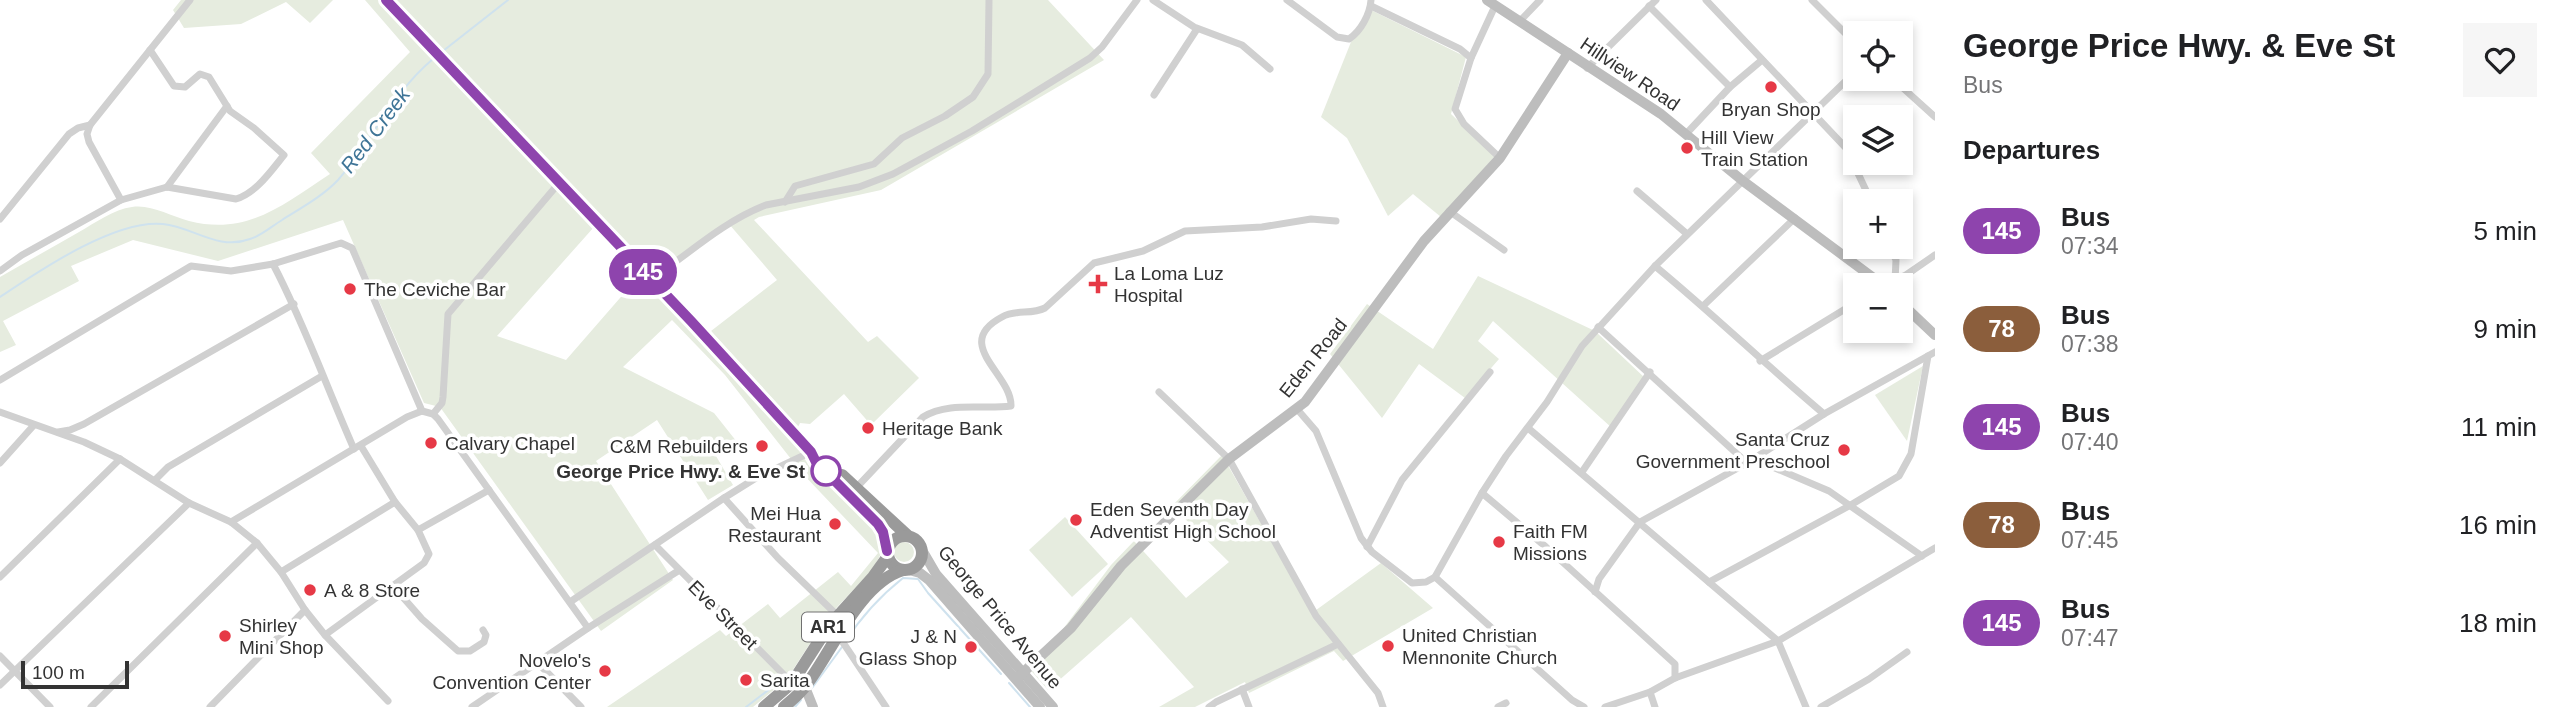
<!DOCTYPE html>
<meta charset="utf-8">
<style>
body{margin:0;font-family:Arial,sans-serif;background:#f6f6f6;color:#202124;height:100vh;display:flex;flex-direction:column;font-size:26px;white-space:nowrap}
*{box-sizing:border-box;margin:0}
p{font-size:23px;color:#757577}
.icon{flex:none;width:38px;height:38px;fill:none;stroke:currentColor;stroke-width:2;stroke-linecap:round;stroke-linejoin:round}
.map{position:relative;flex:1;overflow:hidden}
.panel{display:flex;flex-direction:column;background:#fff;width:630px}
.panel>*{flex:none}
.badge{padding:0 14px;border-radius:23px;font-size:24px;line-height:46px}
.controls{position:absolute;left:1843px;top:21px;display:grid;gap:14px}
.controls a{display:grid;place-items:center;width:70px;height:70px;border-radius:0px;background:#fff;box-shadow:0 4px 10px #0003;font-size:35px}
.scale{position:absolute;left:21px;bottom:18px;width:108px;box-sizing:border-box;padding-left:7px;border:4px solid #333;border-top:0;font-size:19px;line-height:24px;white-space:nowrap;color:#333;-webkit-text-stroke:5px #fff;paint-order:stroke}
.map>.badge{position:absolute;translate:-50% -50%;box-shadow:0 0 0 4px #fff}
h2{padding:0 28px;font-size:26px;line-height:63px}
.round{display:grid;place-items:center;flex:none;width:74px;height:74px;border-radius:0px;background:#f6f6f6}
.overview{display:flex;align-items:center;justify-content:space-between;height:119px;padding:0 28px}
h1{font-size:33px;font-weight:700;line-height:52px}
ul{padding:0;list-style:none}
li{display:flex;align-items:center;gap:21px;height:98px;padding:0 28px}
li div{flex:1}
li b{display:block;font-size:26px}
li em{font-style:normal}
li .badge{min-width:77px;font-weight:700;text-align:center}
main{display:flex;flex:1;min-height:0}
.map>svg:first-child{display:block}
.green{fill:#e6ecdf}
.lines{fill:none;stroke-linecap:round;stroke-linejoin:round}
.stream{stroke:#cfe2ee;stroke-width:2}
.street{stroke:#d0d0d0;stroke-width:7}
.secondary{stroke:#bdbdbd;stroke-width:10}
.highway{stroke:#9a9a9a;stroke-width:12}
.line-casing{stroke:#fff;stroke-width:16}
.line{stroke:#8e44ad;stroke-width:10}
.poi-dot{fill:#e63946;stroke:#fff;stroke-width:2.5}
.stop-dot{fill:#fff;stroke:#8e44ad;stroke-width:3.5}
.labels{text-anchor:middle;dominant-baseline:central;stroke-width:7;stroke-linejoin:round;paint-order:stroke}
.shield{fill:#fff;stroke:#707070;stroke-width:2}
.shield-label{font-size:18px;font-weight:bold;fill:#333}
.street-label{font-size:19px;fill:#333;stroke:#fff}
.poi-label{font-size:19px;fill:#333;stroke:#fff;text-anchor:start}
.stop-label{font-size:19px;font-weight:bold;fill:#333;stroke:#fff;text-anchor:end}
.water-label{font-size:21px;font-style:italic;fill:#3f7597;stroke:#fff}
</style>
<main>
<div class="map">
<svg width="1935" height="707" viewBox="0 0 1935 707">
<rect width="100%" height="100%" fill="#fff"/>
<g class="green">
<path d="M181,0H333L310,23L286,2L241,24L184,28L173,10Z"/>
<path d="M365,0H379L594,227L497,336L566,360L640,275L790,436L815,475L827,486L838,491L871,521L881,543V554L872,570L825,620L787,679L753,707H607L720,630L726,636L768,604L780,618L838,572L851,586L878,553L802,473L725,375L672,320L623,367L714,413L737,442L716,456L733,485L708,500L657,420L596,461L673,580L601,631L440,407L424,403L343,220L218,261L133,240L71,266L79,281L3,321L16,345L0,352V277C26,262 53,247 79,232C95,223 114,209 132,207C151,204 170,216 189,221C248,236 284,204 330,174L311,153L410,52Z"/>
<path d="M391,0H1048L1104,60L881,190L759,217L754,220L868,342L877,336L919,378L871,425L844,394L810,424L800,423L798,427L711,331L777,280L729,224L657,277Z"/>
<path d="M1371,10L1466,57L1451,114L1495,156L1441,217L1413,194L1388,216L1347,138L1321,117L1351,42Z"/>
<path d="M1478,276L1595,331L1645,378L1612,428L1493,321L1478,341L1499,359L1465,398L1419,364L1382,418L1330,354L1367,304L1433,349Z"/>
<path d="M1923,366L1907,441L1875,395Z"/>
<path d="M1222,455L1312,613L1381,563L1433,608L1343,661L1334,651L1249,693L1245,682L1195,707H1159L1194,687L1131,617L1048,690L1027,666L1063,629L1111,565L1134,541L1186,598L1229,562L1172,506Z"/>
<path d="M1065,517L1108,564L1072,597L1029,550Z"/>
<circle cx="904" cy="552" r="10"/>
</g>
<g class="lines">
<g class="stream">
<path d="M443,51L508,0"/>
<path d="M0,297C39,271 115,219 163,224C193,227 218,251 250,239C261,236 272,226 282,220C301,208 323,196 338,180C372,141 393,92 433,59"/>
<path d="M845,642C861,617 879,597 903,578L918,579L928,593L1001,674"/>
<path d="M1009,683L1030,707"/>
<path d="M812,688L842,647"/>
<path d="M746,707L779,682"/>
<path d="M795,707L801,700"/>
</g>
<g class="street">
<path d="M1153,0L1194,27L1242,45L1270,69"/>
<path d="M1287,0L1337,37L1349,39C1361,31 1370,14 1371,0"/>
<path d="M1706,0L1846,148L1871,201"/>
<path d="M1812,0L1855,43"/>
<path d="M1371,6L1460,49L1471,58"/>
<path d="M1495,6L1471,58L1455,109L1464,124L1500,158"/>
<path d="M1649,6L1730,87"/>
<path d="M1520,21L1540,0"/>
<path d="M1587,68L1656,0"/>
<path d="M1893,79L1935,117"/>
<path d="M1154,95L1197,29"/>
<path d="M1686,134L1730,87L1762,60"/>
<path d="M167,187L227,106"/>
<path d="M1637,191L1687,234"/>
<path d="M121,200L167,187L236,199C256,193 271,171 284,155L254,128L230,111L209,77L200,74L185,87L174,86L150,50"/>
<path d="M785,202L795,186L874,164L902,138L945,116L973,97L988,74L989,0"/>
<path d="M1449,211L1504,250"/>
<path d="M0,219L69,134L78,128L90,125"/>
<path d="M1890,247L1896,260L1895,281"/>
<path d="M273,264C304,323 327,388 354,449"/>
<path d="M1655,266C1713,314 1767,366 1824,414"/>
<path d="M0,271L22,255L121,200L89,142L87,134L90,125L190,0"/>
<path d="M651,280C688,254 724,221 766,205L859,187L893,174L972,131L1090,58L1102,47L1137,0"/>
<path d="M1885,285L1906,275L1935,255"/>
<path d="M1703,306L1795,218"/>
<path d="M1598,327L1747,463"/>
<path d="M1760,361L1855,303"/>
<path d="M0,380L191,266L231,271L273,264L341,243L352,248L422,411L433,414L438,419L588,628"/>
<path d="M1159,392L1229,459L1316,616L1378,693L1383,707"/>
<path d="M1297,409L1316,431L1361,538L1372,552L1412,583L1426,582L1435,577L1482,493L1506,456L1547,402L1582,346L1655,266L1855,72"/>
<path d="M0,412L84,442L120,459L189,503L231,522L257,543L281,572L305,610L325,635L388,701"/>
<path d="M433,414L442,403L443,397L448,314L559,183"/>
<path d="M1528,428L1778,641L1806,707"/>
<path d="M58,432L70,430L84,424L294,304"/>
<path d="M1754,459L1829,491L1922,556"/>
<path d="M0,463L34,425"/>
<path d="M1582,472L1650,372"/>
<path d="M155,480L168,467L322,376"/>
<path d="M856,488L923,417C949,401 983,410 1011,406C1012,374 951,344 1002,317C1016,309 1031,315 1045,308L1094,263L1143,251L1185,231L1262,227L1311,219L1336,221"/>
<path d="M1482,493L1546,547L1675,664V678"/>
<path d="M724,498L778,558L837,615"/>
<path d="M231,522L407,417L422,411"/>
<path d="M418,530L489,490"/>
<path d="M655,545L792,683"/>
<path d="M1367,547L1402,480L1490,372"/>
<path d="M281,572L395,502"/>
<path d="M0,577L120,459"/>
<path d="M1435,577L1572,700L1584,707"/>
<path d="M1709,582L1849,506L1899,476L1911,454L1928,356"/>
<path d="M393,586L422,619L458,651H470L484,642L486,635L483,630"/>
<path d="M1595,592L1599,579L1640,522L1747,463L1824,414L1935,352"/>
<path d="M570,602L724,498L756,478L811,452"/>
<path d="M325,635L424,563L429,554L418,530L395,502L361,446"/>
<path d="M838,635L886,707"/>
<path d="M0,656L50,707"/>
<path d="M537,662L581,707"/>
<path d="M0,685L189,503"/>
<path d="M1242,689L1249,707"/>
<path d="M1650,692L1655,707"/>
<path d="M91,707L257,543"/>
<path d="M210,707L305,610"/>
<path d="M472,707L588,628L678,571"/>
<path d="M1209,707L1216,702L1338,644"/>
<path d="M1498,707L1506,703"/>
<path d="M1605,707L1650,692L1675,678L1778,641L1935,548"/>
<path d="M1821,707L1869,679L1907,652"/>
</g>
<g class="secondary">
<path d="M1487,0L1661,114L1743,181L1883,285"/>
<path d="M1900,302L1935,335"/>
<path d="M922,550L936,574L1053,707"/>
<path d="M909,570L920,573L929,580L1040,707"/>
<path d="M1016,679L1071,628L1121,566L1229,459L1305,402L1424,241L1500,158L1568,53"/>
<path d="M805,687L813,707"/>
</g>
<g class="highway">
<path d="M386,0L691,321L811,452L816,462L879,524L887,551"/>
<path d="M842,475L908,536"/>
<circle cx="905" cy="553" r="17"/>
<path d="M764,707L792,683L828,627L873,577L888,556"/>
<path d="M784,707C792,700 801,693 807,684C832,651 860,583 903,570"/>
</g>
</g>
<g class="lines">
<g class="line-casing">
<path id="line" d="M386,0L691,321L811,452L816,462L878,524L883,532L887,551"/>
</g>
<use href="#line" class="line"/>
</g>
<g class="poi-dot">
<circle cx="1771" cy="87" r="7"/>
<circle cx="1687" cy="148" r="7"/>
<path d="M1094.5 273.5h7v7h7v7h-7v7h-7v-7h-7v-7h7z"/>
<circle cx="350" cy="289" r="7"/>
<circle cx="868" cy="428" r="7"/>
<circle cx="431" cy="443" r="7"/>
<circle cx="762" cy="446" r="7"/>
<circle cx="1844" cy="450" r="7"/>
<circle cx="1076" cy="520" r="7"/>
<circle cx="835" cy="524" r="7"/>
<circle cx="1499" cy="542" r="7"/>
<circle cx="310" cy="590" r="7"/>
<circle cx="225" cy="636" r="7"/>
<circle cx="1388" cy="646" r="7"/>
<circle cx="971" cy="647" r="7"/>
<circle cx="605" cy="671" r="7"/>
<circle cx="746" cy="680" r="7"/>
</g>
<circle class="stop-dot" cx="826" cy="471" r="14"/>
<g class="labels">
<rect class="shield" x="802" y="612.5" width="52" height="29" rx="5"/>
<g class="shield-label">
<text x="828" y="627">AR1</text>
</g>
<g class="street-label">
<text transform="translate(1630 74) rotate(34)">Hillview Road</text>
<text transform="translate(1313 358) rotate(-51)">Eden Road</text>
<text transform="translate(723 615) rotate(45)">Eve Street</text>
<text transform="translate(1000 617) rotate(50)">George Price Avenue</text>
</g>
<g class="poi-label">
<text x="1771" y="109" text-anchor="middle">Bryan Shop</text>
<text x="1701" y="137">Hill View<tspan x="1701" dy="22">Train Station</tspan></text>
<text x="1114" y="273">La Loma Luz<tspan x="1114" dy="22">Hospital</tspan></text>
<text x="364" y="289">The Ceviche Bar</text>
<text x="882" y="428">Heritage Bank</text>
<text x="1830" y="439" text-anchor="end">Santa Cruz<tspan x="1830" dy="22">Government Preschool</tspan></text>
<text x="445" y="443">Calvary Chapel</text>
<text x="748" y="446" text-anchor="end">C&amp;M Rebuilders</text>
<text x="1090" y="509">Eden Seventh Day<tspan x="1090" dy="22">Adventist High School</tspan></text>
<text x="821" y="513" text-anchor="end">Mei Hua<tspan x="821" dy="22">Restaurant</tspan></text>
<text x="1513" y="531">Faith FM<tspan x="1513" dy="22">Missions</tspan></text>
<text x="324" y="590">A &amp; 8 Store</text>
<text x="239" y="625">Shirley<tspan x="239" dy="22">Mini Shop</tspan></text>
<text x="1402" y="635">United Christian<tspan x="1402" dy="22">Mennonite Church</tspan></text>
<text x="957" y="636" text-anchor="end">J &amp; N<tspan x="957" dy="22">Glass Shop</tspan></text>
<text x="591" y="660" text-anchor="end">Novelo's<tspan x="591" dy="22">Convention Center</tspan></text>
<text x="760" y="680">Sarita</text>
</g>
<g class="stop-label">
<text x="805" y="471">George Price Hwy. &amp; Eve St</text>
</g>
<g class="water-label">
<text transform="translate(375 130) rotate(-53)">Red Creek</text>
</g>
</g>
</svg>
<div class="controls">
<a><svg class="icon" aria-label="locate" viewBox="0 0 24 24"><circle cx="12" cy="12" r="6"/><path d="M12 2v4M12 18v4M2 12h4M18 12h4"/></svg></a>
<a><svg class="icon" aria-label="layers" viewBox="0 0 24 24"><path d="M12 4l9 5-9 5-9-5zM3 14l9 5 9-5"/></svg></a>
<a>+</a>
<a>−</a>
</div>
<div class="scale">100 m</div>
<b class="badge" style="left:643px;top:272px;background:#8e44ad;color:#fff">145</b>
</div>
<section class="panel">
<div class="overview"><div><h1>George Price Hwy. &amp; Eve St</h1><p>Bus</p></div><a class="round"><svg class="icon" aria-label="heart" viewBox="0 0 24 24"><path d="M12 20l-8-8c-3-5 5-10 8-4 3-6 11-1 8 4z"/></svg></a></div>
<h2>Departures</h2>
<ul>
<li><span class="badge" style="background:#8e44ad;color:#fff">145</span><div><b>Bus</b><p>07:34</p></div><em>5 min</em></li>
<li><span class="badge" style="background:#8b5e3c;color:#fff">78</span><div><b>Bus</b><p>07:38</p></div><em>9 min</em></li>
<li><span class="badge" style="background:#8e44ad;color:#fff">145</span><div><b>Bus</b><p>07:40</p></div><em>11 min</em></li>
<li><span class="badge" style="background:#8b5e3c;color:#fff">78</span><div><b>Bus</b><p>07:45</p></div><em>16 min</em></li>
<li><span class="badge" style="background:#8e44ad;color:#fff">145</span><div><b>Bus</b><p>07:47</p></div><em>18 min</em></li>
</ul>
</section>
</main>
